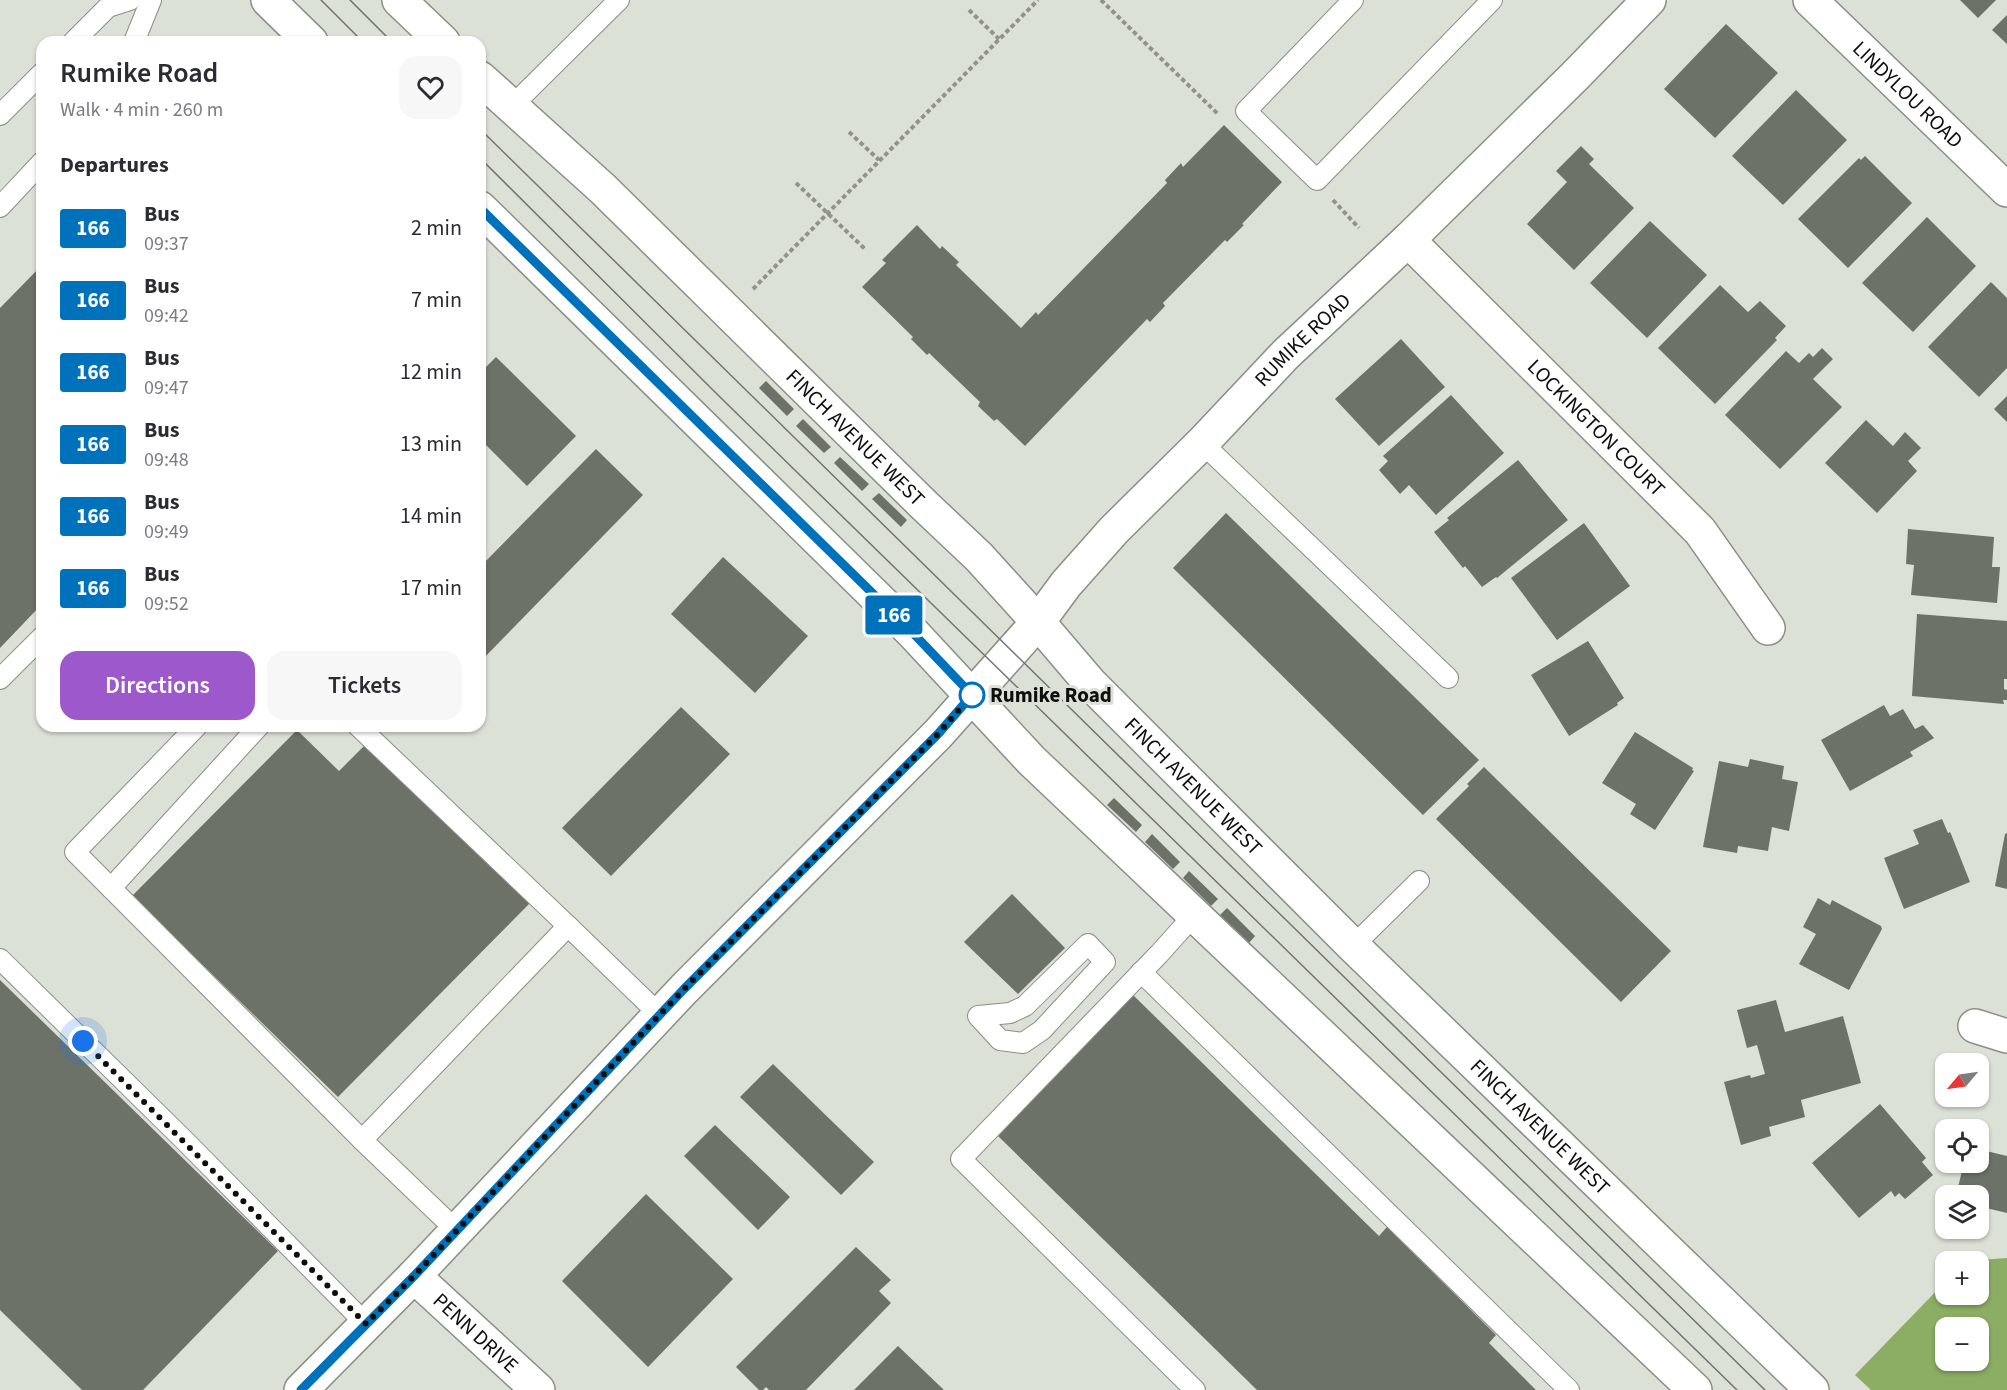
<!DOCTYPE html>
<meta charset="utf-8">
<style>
body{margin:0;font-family:"Source Sans 3",sans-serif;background:#f7f7f7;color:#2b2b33;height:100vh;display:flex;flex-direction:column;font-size:22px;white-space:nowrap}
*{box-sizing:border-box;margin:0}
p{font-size:20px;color:#7c7c81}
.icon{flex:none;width:33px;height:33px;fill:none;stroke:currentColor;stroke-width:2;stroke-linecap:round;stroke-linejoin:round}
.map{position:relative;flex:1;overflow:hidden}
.panel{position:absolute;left:36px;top:36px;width:450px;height:696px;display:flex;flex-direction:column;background:#fff;border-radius:18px;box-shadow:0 2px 4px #0004}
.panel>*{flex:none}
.badge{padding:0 12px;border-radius:4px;font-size:21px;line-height:39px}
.needle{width:39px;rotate:241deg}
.buttons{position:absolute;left:1935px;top:1053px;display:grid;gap:12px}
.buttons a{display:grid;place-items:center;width:54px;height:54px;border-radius:12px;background:#fff;box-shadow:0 2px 4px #0004;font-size:30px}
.you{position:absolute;width:30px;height:30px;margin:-15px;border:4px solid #fff;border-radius:50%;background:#1a73e8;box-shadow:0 0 0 9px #1a73e833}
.map>.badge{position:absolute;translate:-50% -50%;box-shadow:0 0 0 3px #fff}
h2{padding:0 24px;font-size:22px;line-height:54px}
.round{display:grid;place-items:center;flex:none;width:63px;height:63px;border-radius:18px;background:#f7f7f7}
.overview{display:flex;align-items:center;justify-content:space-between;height:102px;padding:0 24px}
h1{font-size:28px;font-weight:600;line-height:45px}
.primary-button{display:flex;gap:12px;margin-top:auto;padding:12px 24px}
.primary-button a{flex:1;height:69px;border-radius:18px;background:#9d58cc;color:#fff;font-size:24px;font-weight:600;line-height:69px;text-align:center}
.primary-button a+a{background:#f7f7f7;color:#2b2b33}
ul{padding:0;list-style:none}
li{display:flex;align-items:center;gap:18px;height:72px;padding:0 24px}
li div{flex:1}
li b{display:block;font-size:22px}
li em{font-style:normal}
li .badge{min-width:66px;font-weight:700;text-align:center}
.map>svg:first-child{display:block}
.forest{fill:#8bad64;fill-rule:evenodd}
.building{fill:#6d7269}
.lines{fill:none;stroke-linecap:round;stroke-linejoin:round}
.service-casing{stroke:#8a8f86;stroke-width:22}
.minor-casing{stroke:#8a8f86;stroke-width:36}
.tertiary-casing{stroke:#8a8f86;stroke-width:36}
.secondary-casing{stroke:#8a8f86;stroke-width:36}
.path{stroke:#90938c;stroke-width:4;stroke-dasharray:4.5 3;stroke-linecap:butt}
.service{stroke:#fff;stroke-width:20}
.minor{stroke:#fff;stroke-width:33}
.tertiary{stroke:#fff;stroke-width:33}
.secondary{stroke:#fff;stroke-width:33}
.tram{stroke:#72756e;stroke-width:1.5}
.line-casing{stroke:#fff;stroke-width:14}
.line{stroke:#0072bc;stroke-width:9}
.walk{stroke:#0e0f0c;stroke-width:6;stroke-dasharray:0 10.8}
.stop-dot{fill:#fff;stroke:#0072bc;stroke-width:3}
.labels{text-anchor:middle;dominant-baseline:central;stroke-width:6;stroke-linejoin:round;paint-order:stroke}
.street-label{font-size:21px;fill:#0e0f0c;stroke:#dce1d7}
.stop-label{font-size:21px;font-weight:bold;fill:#0e0f0c;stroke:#dce1d7;text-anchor:start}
</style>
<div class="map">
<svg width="2007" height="1390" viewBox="0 0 2007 1390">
<rect width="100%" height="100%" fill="#dce1d7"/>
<path class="forest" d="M2007,1258V1390H1871L1855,1375L1945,1282L1946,1294H1978V1262L1966,1261ZM1946,1328H1978V1360H1946Z"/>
<g class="building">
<path d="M1960,0H1996L1978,18Z"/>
<path d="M2007,15V44L1992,30Z"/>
<path d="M1726,24L1778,73L1715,138L1664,89Z"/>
<path d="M1796,90L1847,140L1783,205L1732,156Z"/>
<path d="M1224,125L1282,182L1242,224L1244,225L1227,242L1225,240L1163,303L1165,306L1150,322L1147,319L1025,446L997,419L994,421L978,406L980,402L929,353L927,355L911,339L913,337L862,287L886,263L882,260L917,225L940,249L942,246L959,262L956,265L1021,328L1036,312L1038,315L1167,183L1165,180L1181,163L1183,167Z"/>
<path d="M1581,146L1594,159L1589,164L1634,208L1574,270L1527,224L1567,182L1556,171Z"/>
<path d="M1865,156L1912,203L1848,268L1798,219L1859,158L1861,160Z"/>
<path d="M1927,217L1976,266L1913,332L1862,283Z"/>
<path d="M1650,221L1707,275L1647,338L1590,283Z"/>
<path d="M42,265V604L0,648V308Z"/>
<path d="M1991,282L2007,298V368L1979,397L1928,347Z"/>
<path d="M1720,285L1748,312L1760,301L1786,326L1775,338L1777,340L1715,404L1658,348Z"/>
<path d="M1401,339L1445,387L1379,446L1335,399Z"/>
<path d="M1822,348L1833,359L1813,379L1842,407L1780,469L1725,415L1786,351L1799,363L1809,353L1813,357Z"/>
<path d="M496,357L576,436L527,486L480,439V373Z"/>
<path d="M766,381L794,409L787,416L759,388Z"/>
<path d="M1451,395L1504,453L1436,515L1409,485L1400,494L1379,470L1388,461L1383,456Z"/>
<path d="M2007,396V422L1994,409Z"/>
<path d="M803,419L831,447L824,453L796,426Z"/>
<path d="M1866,420L1893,446L1905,432L1921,448L1908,461L1917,471L1877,513L1825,463Z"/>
<path d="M596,449L643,495L480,662V567Z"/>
<path d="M840,457L869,484L862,491L834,463Z"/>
<path d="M1518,460L1568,520L1497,578L1496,577L1482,587L1465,566L1463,568L1434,532L1449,520L1447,518Z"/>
<path d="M879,493L907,520L901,527L872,499Z"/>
<path d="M1226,513L1479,760L1423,815L1173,568Z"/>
<path d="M1584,523L1630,586L1557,640L1511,578Z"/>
<path d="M1908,529L1994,537L1992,567H2000L1997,603L1911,595L1914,565L1906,564Z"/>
<path d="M723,557L808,636L755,693L671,614Z"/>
<path d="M1917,614L2007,621V679H2004V689L2007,690V700H2003L2004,704L1912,696Z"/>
<path d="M1588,641L1624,698L1617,703L1618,705L1569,736L1531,675Z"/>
<path d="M1884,705L1890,716L1903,709L1915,729L1923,725L1934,738L1910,752L1913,756L1850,791L1821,740Z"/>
<path d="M681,707L730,754L611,876L562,828Z"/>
<path d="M297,730L339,771L367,743L530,903L338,1097L132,896Z"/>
<path d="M1635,732L1693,768L1692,770L1694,771L1655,830L1630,814L1636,804L1602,783Z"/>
<path d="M1750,759L1784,766L1782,779L1798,782L1789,831L1772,827L1768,851L1738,846L1737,853L1703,847L1719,761L1748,767Z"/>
<path d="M1484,767L1671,951L1621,1002L1436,819L1469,786L1467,784Z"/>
<path d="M1114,798L1142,825L1136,832L1107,805Z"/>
<path d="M1942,819L1948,833L1950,832L1951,834L1970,882L1904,909L1884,858L1919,844L1913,830Z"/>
<path d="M2007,833V889L1995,886L2005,834Z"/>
<path d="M1152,834L1180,862L1173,869L1145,842Z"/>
<path d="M1189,871L1218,899L1211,906L1183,878Z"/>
<path d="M1012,894L1065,948L1018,994L964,942Z"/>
<path d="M1818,898L1830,905L1832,900L1881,926L1882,929L1849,990L1799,964L1816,934L1803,927Z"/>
<path d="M1227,908L1255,936L1249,943L1220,915Z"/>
<path d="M0,980L278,1251L143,1390H82L0,1310Z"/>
<path d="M1133,995L1379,1236L1387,1227L1496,1335L1489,1343L1536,1390H1257L998,1136Z"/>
<path d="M1776,1000L1785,1032L1843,1016L1861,1083L1801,1100L1805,1117L1769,1127L1771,1136L1741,1145L1724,1082L1750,1075L1751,1078L1765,1074L1757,1045L1747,1048L1737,1010Z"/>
<path d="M773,1064L874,1162L841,1195L740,1097Z"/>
<path d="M1880,1104L1926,1158L1922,1162L1933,1175L1905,1199L1899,1193L1895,1197L1891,1191L1859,1218L1812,1163Z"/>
<path d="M715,1125L790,1197L758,1230L684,1156Z"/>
<path d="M1978,1149L2007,1156V1213L1978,1206V1196H1956L1964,1162H1978Z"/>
<path d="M646,1194L733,1279L648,1367L562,1281Z"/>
<path d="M856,1247L891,1280L879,1291L891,1303L806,1390H769L766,1387L763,1390H759L736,1367Z"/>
<path d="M898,1346L944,1390H854Z"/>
</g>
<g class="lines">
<g class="service-casing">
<g id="service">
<path d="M1353,0L1246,111L1317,180L1492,0"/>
<path d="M73,42L108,7L130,0"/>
<path d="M134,42L151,0"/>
<path d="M511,107L619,0"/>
<path d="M0,115L42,73"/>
<path d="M0,207L42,162"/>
<path d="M1202,443L1448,678"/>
<path d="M0,679L42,637"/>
<path d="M197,726L75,852L362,1140"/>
<path d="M358,726L568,926"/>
<path d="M111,888L259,726"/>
<path d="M1194,915L1159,954L961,1159L1195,1390"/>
<path d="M1088,944L1105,962L1042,1030L1023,1043L1000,1040L978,1016L1010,1013L1025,1006Z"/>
<path d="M1353,946L1419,881"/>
<path d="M0,959L184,1140L366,1324"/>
<path d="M1141,972L1569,1390"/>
<path d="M456,1230L362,1140L568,926L660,1015"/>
</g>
</g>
<g class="minor-casing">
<g id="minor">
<path id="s1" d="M1810,0L2007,190"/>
<path id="s2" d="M1408,240L1700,531L1768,628"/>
<path d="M1975,1026L2007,1036"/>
<path id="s3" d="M414,1276L538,1390"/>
</g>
</g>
<g class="tertiary-casing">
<g id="tertiary">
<path id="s4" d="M301,1390L414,1276L684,989L938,734L1038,622L1066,584L1114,530L1202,443L1286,354L1408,240L1574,77L1649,0"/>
</g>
</g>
<g class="secondary-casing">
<g id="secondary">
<path d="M268,0L311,42"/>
<path d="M399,0L443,42"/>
<path id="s5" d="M480,78L603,189L925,506L979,557L1038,622L1090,683L1353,946L1812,1390"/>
<path d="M480,208L913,633L1031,760L1695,1390"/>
</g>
</g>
<g class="path">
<path d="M1101,0L1219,115"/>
<path d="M969,10L999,39"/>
<path d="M849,132L879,160"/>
<path d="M796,183L865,249"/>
<path d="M1333,200L1359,228"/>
<path d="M753,289L1038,0"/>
</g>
<use href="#service" class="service"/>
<use href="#minor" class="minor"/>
<use href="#tertiary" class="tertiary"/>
<use href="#secondary" class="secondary"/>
<g class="tram">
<path d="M321,0L363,42"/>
<path d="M350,0L392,42"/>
<path d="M480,129L1765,1390"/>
<path d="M480,158L722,399L1737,1390"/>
</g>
</g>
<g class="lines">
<g class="line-casing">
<path id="line" d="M301,1390L414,1276L684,989L938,734L972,695L913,633L480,208"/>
</g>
<use href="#line" class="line"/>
<path class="walk" d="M83,1041L366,1324L414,1276L684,989L938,734L972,695"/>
</g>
<circle class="stop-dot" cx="972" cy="695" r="12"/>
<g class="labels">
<g class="street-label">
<text stroke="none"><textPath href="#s1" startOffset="136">LINDYLOU ROAD</textPath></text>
<text stroke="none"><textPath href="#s4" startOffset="1452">RUMIKE ROAD</textPath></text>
<text stroke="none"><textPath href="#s2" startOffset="266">LOCKINGTON COURT</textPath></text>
<text stroke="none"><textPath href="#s5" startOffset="520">FINCH AVENUE WEST</textPath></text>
<text stroke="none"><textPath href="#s5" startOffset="1006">FINCH AVENUE WEST</textPath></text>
<text stroke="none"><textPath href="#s5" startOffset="1492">FINCH AVENUE WEST</textPath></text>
<text stroke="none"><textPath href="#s3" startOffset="84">PENN DRIVE</textPath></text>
</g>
<g class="stop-label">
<text x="990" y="695">Rumike Road</text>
</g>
</g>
</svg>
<div class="buttons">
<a><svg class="needle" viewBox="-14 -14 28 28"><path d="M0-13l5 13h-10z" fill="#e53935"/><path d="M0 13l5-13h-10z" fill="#7c7c81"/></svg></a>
<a><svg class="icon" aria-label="locate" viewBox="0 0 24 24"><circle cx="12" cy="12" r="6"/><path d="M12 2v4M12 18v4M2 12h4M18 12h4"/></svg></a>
<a><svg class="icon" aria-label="layers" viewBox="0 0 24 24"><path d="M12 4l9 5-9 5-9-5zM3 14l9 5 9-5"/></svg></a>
<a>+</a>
<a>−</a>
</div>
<div class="you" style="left:83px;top:1041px"></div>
<b class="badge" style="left:894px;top:615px;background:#0072bc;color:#fff">166</b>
<section class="panel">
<div class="overview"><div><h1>Rumike Road</h1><p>Walk · 4 min · 260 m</p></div><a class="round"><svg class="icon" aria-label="heart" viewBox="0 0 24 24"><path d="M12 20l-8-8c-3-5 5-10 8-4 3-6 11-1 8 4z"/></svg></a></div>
<h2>Departures</h2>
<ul>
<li><span class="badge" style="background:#0072bc;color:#fff">166</span><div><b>Bus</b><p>09:37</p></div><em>2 min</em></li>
<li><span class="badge" style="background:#0072bc;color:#fff">166</span><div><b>Bus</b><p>09:42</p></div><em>7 min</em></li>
<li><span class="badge" style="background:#0072bc;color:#fff">166</span><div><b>Bus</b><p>09:47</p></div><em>12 min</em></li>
<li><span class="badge" style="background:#0072bc;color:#fff">166</span><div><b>Bus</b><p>09:48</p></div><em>13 min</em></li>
<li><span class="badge" style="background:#0072bc;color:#fff">166</span><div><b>Bus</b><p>09:49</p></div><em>14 min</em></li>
<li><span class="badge" style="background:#0072bc;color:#fff">166</span><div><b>Bus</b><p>09:52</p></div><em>17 min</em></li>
</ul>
<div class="primary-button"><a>Directions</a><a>Tickets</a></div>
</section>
</div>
